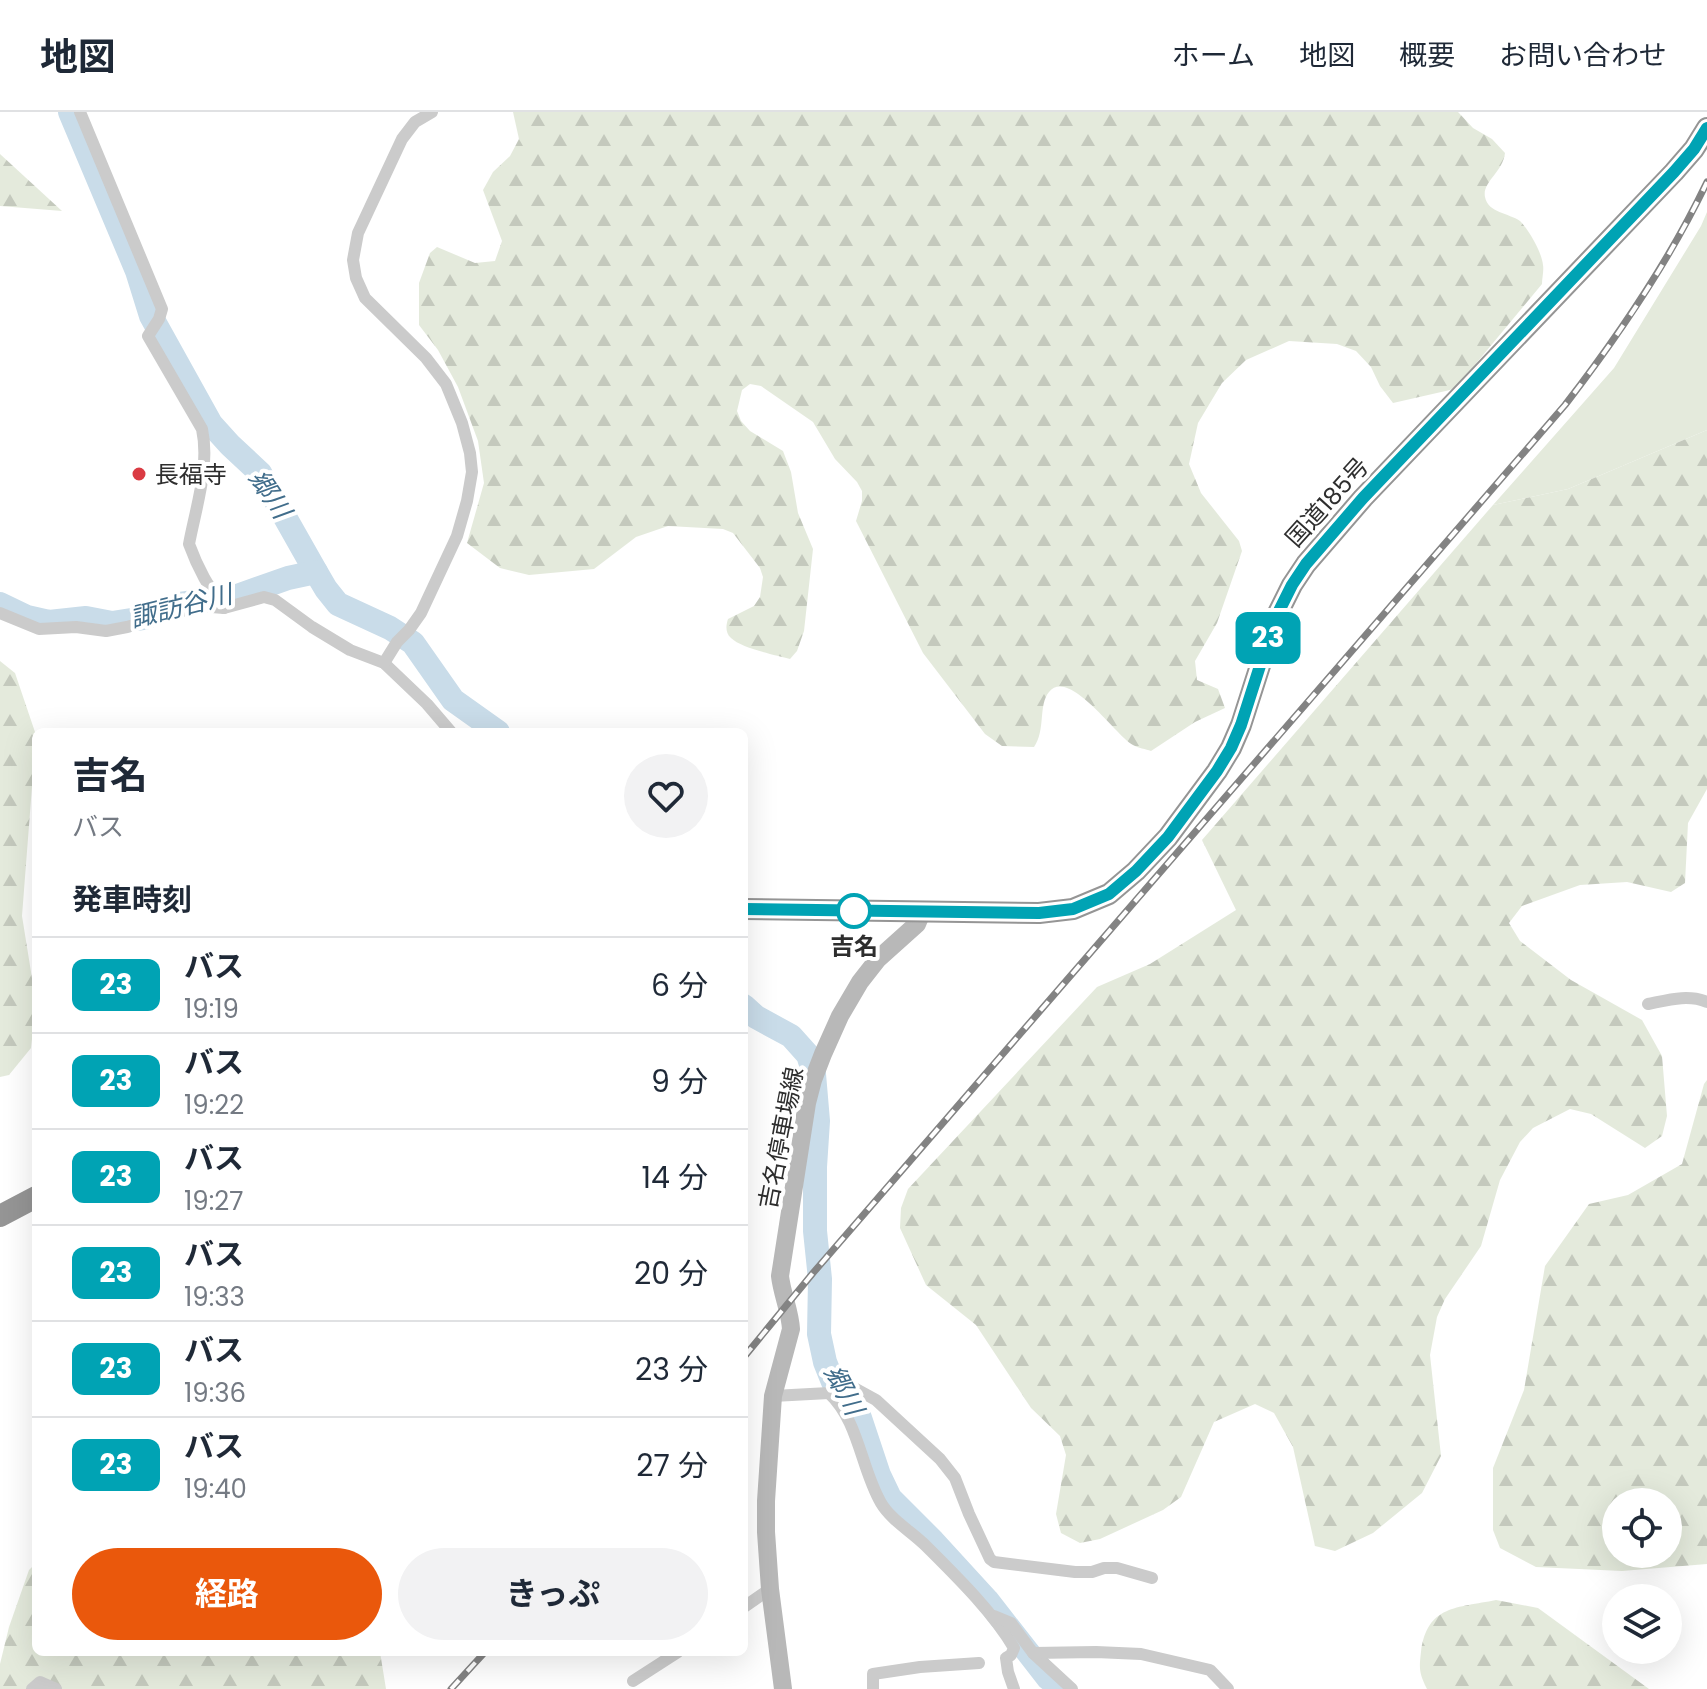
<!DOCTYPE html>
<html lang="ja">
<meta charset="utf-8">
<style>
body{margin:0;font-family:Poppins,"Noto Sans JP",sans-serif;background:#f2f2f3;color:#1f2937;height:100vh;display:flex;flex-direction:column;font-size:30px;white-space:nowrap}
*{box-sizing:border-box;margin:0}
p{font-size:26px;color:#747a83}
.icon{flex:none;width:44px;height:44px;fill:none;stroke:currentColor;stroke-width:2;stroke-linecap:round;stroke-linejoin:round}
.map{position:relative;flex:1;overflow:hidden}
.side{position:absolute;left:32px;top:616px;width:716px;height:928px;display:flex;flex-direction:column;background:#fff;border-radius:12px;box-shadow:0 8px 32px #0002}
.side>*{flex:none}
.badge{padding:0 16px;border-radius:12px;font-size:28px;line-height:52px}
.buttons{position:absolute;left:1602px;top:1376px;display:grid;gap:16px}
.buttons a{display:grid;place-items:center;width:80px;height:80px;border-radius:50%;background:#fff;box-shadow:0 8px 32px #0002;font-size:40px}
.map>.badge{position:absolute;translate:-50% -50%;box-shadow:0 0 0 4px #fff}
h2{padding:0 40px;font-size:30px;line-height:72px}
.round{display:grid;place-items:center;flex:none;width:84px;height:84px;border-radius:42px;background:#f2f2f3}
.headline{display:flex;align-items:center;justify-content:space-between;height:136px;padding:0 40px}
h1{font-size:38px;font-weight:700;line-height:60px}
.cta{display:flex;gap:16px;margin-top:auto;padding:16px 40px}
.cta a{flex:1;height:92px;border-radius:48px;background:#ea580c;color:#fff;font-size:32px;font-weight:700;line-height:92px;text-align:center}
.cta a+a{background:#f2f2f3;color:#1f2937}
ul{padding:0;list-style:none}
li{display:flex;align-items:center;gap:24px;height:96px;padding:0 40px;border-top:2px solid #e0e1e3}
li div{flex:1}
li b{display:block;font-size:30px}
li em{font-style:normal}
li .badge{min-width:88px;font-weight:700;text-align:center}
header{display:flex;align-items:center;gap:48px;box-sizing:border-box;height:112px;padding:0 40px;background:#fff;border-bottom:2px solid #e0e1e3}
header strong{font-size:38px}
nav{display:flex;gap:44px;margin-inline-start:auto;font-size:28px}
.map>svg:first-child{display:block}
.green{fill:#e4eadc}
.forest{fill:url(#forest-firs);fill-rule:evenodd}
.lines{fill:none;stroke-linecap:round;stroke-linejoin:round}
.river{stroke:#c9dce9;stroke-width:24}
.street{stroke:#cbcbcb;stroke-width:12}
.secondary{stroke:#b8b8b8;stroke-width:18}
.highway{stroke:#959595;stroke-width:22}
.rail-casing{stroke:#838383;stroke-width:7}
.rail{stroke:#fff;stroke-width:4;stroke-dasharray:12;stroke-linecap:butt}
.line-casing{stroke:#fff;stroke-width:18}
.line{stroke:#00a3b4;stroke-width:12}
.poi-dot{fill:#da3b43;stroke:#fff;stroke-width:3}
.stop-dot{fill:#fff;stroke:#00a3b4;stroke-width:4}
.labels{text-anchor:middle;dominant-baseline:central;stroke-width:8;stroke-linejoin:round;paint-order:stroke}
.poi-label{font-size:24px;fill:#2e2e2e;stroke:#fff;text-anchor:start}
.street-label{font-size:24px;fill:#2e2e2e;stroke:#fff}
.stop-label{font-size:24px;font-weight:bold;fill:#2e2e2e;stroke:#fff}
.water-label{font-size:26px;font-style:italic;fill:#416d8b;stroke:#fff}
</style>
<header>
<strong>地図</strong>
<nav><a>ホーム</a><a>地図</a><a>概要</a><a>お問い合わせ</a></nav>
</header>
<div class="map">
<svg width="1707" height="1577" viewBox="0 0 1707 1577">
<defs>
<pattern id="forest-firs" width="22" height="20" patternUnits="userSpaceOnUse" patternTransform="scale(2)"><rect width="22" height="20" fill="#e4eadc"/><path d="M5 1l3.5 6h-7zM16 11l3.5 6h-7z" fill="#c4c9bd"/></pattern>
</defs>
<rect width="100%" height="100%" fill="#fff"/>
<path class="green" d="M1707,100V318L1568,377L1493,393L1614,256L1701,114Z"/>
<g class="forest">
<path d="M513,0H1458L1473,16L1492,27L1505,41C1503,60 1482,70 1485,85C1488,101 1509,101 1520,109C1529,118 1542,141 1543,153C1544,159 1542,166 1542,172L1459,272L1450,278L1393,291L1380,274L1371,255L1356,239L1337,232L1289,229L1246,248L1222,271L1198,311L1189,352L1201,381L1239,429L1242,439L1217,511L1195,549L1197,568L1218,577L1225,596L1195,610L1151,639C1146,637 1138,636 1133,633C1116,624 1069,555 1049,580C1038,593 1046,618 1034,635L1002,634L985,622L923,541L856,409L862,389V379L857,370L835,347L813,310L761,274L750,272L742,278L737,299L741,309L750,319L783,339L791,360L798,401L813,437L804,519L797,539L790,547C775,543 741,536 731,526C725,521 726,513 728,507L754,494L760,485L763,465L760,456L733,421L723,417L668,414L636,425L594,457L529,463L500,456L467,431L484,371L478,329L458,275L438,238L419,213V171L430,141L437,135L475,151L495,149L502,129L483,78L493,60L510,44L519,27Z"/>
<path d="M0,42L62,99L0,94Z"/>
<path d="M1707,318V677L1688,711L1685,771L1671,780L1627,770L1580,773L1522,794L1509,811L1520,829L1571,868L1642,908L1662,944L1667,1004L1662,1024L1645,1036L1591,1002L1570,997L1533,1016L1520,1030L1500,1068L1481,1134L1445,1187L1437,1205L1430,1243L1441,1344L1422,1381L1373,1421L1335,1439L1315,1434L1293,1335L1274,1301L1255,1292L1214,1310L1181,1385L1163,1398L1100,1427L1080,1431L1061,1421L1056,1402L1066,1343L1060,1324L1031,1296L976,1213L926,1173L900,1116L901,1096L908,1077L1097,875L1150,852L1236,798L1202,728L1493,393L1568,377Z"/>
<path d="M0,549L15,561L36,623L22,804L36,891L31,936L9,963L0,965Z"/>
<path d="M1707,968V1452L1622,1459L1536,1455L1500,1436L1493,1418V1356L1524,1278L1545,1154L1589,1092L1628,1083L1682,1052L1704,972ZM1616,1390H1668V1442H1616Z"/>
<path d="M36,1451V1540H380L386,1577H0V1552L9,1515L29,1458Z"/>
<path d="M1496,1488L1538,1496L1649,1577H1427C1419,1561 1419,1557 1421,1540C1427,1493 1457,1496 1496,1488Z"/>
</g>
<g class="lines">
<g class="river">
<path d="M70,0L137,159L151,204L211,312L230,333L260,361L316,460L326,477L338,492L390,516L413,531L453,588L498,620"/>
<path d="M0,492L27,505L49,510L86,506L112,511L144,506L180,492L237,484L288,466L316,460"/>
<path d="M744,894L756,905L791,924L808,943L814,962L818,1009L815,1055V1119L820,1167L819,1222L825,1250L833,1270L851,1292L860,1306L879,1363L890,1386L933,1429L987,1488L1048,1566L1061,1577"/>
</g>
<g class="street">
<path d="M80,0L162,197L159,207L148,224L202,317C210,354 196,395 189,432C197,454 209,477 224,496"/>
<path d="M0,501L39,517L76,515L106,519L127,515L199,494L224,496L264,485L275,488L312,515L350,538L384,551L427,592L451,620"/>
<path d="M384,551L397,530L409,518L421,501L457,424L467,389L472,360L470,341L462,311L446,272L426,246L365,186L356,166L353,148L358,121L402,27L415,10L432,0"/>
<path d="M1648,892C1668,888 1688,882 1707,890"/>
<path d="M829,1281C859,1309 861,1357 881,1391C891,1408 912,1420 926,1434C956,1464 993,1500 1014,1536L1011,1543L1006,1546L1008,1560L1014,1577"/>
<path d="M773,1284L829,1281L845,1271L876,1288L940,1347L955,1366L969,1402L990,1447L994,1450L1075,1460H1092L1104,1456H1117L1152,1466"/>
<path d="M744,1495L770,1477"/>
<path d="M994,1504L1011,1511L1033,1541L1072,1577"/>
<path d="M1033,1541L1096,1540L1141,1542L1210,1558L1228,1577"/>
<path d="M633,1569L678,1540"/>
<path d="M32,1577L40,1570L56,1577"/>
<path d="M873,1577V1562L920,1555L979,1551"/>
</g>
<path class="secondary" d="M783,1577L770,1477L766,1420V1389L773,1284L791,1217C790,1199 782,1182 780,1164L807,991L813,968L823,942L840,904L860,870L878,847L917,812L922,800"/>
<g class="highway">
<path d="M744,797L1039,801L1073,797L1109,782L1136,759L1168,725L1217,659L1231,636L1241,613L1275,507L1292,473L1306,452L1363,386L1674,60L1694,37L1707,16"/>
<path d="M0,1104L36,1085"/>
</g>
<g class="rail-casing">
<g id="rail">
<path d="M744,1245L813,1161L1565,293C1619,223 1669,150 1707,70"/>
<path d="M451,1577L485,1540"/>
</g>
</g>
<use href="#rail" class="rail"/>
</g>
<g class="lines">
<g class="line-casing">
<path id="line" d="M744,797L1039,801L1073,797L1109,782L1136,759L1168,725L1217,659L1231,636L1241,613L1275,507L1292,473L1306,452L1363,386L1674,60L1694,37L1707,16"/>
</g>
<use href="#line" class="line"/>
</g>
<circle class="poi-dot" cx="139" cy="362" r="8"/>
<circle class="stop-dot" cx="854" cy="799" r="16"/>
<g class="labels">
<g class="poi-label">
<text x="155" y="362">長福寺</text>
</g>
<g class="street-label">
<text transform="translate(1327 390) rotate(-48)">国道185号</text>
<text transform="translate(781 1026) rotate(-79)">吉名停車場線</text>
</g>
<g class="stop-label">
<text x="854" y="834">吉名</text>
</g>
<g class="water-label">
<text transform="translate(270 382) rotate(56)">郷川</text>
<text transform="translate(181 494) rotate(-14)">諏訪谷川</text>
<text transform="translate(844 1278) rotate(62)">郷川</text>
</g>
</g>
</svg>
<div class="buttons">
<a><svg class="icon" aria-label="locate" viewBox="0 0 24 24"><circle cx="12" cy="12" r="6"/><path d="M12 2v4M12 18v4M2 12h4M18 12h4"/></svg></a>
<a><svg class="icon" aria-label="layers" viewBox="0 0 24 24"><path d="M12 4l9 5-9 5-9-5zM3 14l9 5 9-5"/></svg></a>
</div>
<b class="badge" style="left:1268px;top:526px;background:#00a3b4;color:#fff">23</b>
<section class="side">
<div class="headline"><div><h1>吉名</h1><p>バス</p></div><a class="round"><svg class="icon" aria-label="heart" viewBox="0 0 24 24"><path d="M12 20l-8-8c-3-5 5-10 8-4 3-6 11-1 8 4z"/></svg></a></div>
<h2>発車時刻</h2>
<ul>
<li><span class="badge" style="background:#00a3b4;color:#fff">23</span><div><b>バス</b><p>19:19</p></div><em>6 分</em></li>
<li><span class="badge" style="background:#00a3b4;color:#fff">23</span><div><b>バス</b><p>19:22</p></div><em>9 分</em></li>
<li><span class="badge" style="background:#00a3b4;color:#fff">23</span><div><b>バス</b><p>19:27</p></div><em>14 分</em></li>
<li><span class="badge" style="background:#00a3b4;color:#fff">23</span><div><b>バス</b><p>19:33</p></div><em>20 分</em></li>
<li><span class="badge" style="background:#00a3b4;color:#fff">23</span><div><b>バス</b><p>19:36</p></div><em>23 分</em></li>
<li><span class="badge" style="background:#00a3b4;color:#fff">23</span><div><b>バス</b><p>19:40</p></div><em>27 分</em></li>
</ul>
<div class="cta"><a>経路</a><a>きっぷ</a></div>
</section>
</div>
